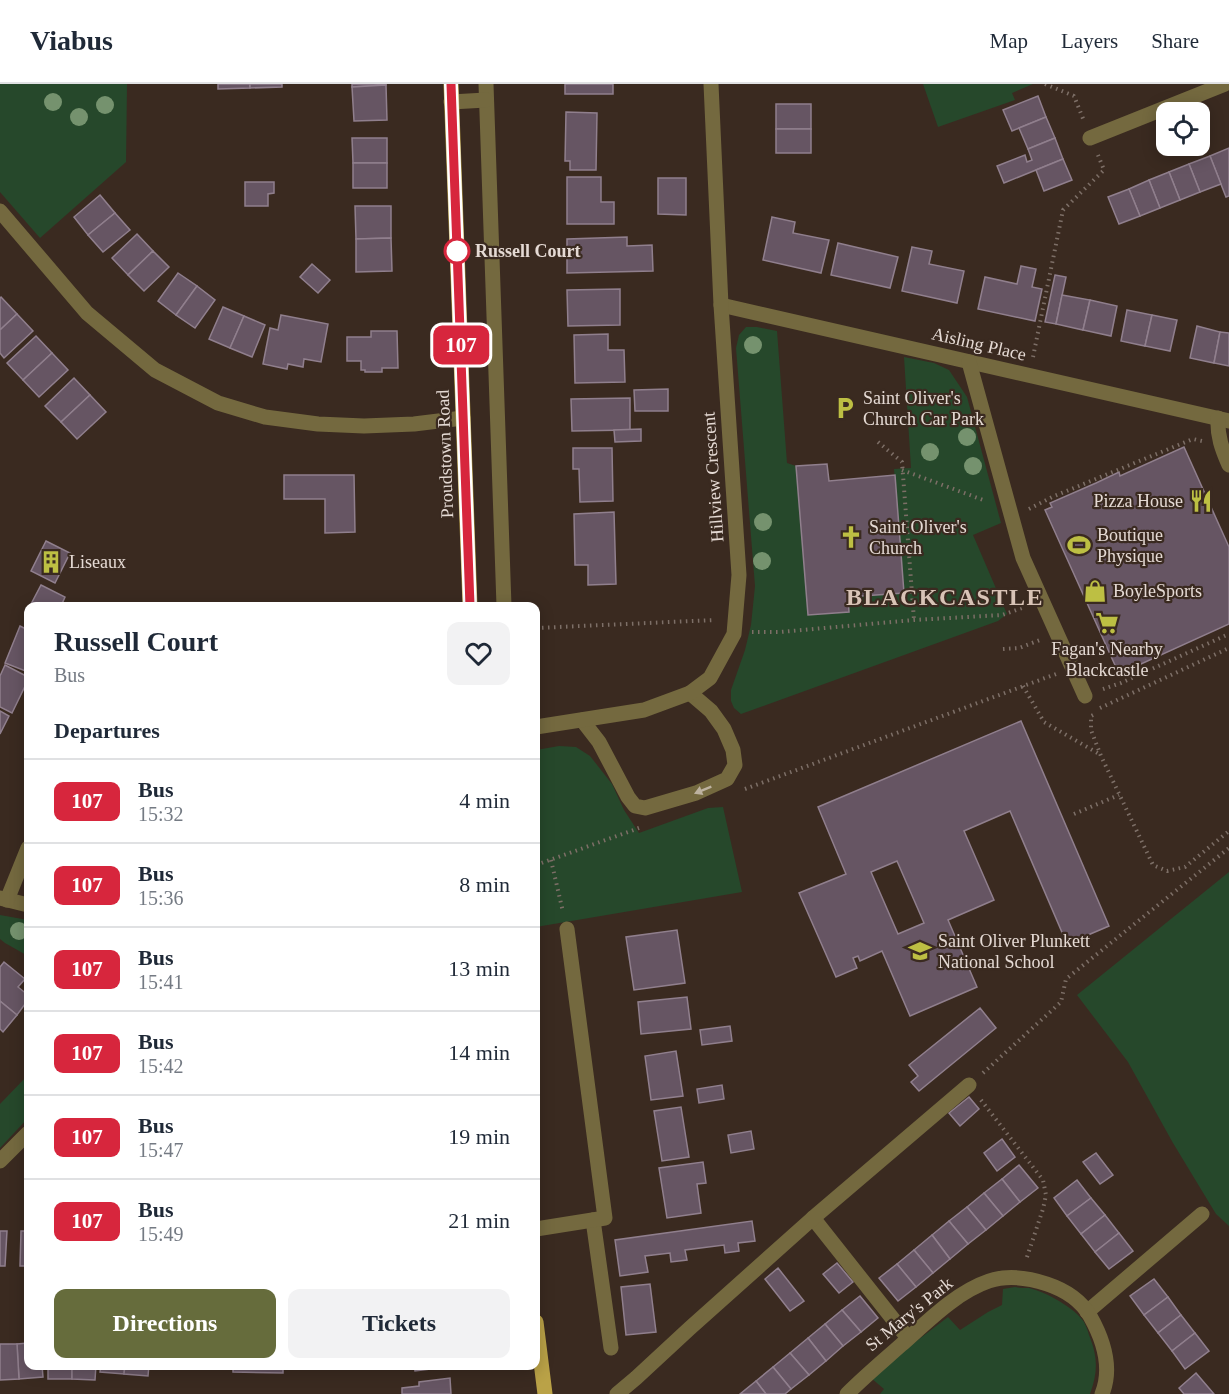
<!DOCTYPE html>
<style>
body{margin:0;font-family:Georgia,serif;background:#f2f2f3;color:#1f2937;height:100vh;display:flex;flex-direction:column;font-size:22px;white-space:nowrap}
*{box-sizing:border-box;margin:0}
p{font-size:20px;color:#747a83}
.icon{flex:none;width:33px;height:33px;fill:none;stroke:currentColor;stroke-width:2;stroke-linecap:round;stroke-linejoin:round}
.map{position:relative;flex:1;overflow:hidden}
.side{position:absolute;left:24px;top:518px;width:516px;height:768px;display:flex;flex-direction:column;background:#fff;border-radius:12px;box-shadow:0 3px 15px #0003}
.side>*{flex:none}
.badge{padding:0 12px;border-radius:9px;font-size:21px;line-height:39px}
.controls{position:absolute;left:1156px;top:18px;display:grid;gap:12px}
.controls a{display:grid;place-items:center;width:54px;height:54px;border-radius:12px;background:#fff;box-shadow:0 3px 15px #0003;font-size:30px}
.map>.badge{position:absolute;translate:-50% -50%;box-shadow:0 0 0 3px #fff}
h2{padding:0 30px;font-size:22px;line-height:54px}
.round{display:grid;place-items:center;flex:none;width:63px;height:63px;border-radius:12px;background:#f2f2f3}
.headline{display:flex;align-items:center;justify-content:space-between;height:102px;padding:0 30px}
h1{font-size:28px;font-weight:700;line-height:45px}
.button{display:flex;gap:12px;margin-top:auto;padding:12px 30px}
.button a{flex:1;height:69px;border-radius:12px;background:#666c3c;color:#fff;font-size:24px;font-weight:700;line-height:69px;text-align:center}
.button a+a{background:#f2f2f3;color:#1f2937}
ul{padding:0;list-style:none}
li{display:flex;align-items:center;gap:18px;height:84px;padding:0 30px;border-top:2px solid #e0e1e3}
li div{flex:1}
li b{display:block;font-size:22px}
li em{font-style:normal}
li .badge{min-width:66px;font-weight:700;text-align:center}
header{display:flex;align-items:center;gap:36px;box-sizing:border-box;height:84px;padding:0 30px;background:#fff;border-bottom:2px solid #e0e1e3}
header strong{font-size:28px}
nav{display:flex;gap:33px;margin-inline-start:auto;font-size:21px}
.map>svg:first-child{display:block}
.green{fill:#26482b}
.building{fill:#665563;stroke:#907f8d;stroke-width:1.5;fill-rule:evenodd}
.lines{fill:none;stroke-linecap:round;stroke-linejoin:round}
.path{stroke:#7d6f67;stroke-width:4;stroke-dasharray:1.5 4.5;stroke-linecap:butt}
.minor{stroke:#74693f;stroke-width:15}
.major{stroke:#baa247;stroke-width:15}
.tree{fill:#75926e}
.oneway{fill:#bdb2a0}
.line-casing{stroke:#fff;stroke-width:14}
.line{stroke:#d7263d;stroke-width:9}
.stop-dot{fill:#fff;stroke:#d7263d;stroke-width:3}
.labels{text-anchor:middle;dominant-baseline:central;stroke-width:4.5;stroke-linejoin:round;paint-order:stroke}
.stop-label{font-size:18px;font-weight:bold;fill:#e5dad4;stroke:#3a2a20;text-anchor:start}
.street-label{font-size:18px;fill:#e5dad4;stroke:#3a2a20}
.poi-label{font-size:18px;fill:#e5dad4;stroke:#3a2a20;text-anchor:start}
.district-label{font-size:24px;font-weight:bold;letter-spacing:1.5px;fill:#d8c3b6;stroke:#3a2a20}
</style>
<header>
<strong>Viabus</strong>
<nav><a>Map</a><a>Layers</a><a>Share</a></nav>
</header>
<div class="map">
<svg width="1229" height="1310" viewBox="0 0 1229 1310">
<rect width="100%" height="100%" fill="#3a2a20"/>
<g class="green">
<path d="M0,0H127L126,78L40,154L0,108Z"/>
<path d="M923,0H1033L1012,9L1015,16L938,43Z"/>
<path d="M746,243H757L777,247L787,379L796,382L808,531L849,528L848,513L904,509L894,385L911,384L904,273L934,279L949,286L967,313L1001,439L973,451L1007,530L998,537L741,630L734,624L731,617V606L745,566L751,541L755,502L736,264L739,251Z"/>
<path d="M559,662L576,663L590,672L612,700L624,726L639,749L708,724L723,723L742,808L536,843V666Z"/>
<path d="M1229,788V1142L1216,1130L1173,1059L1128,978L1077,911Z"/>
<path d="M0,831L28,836V872L5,859L0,855Z"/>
<path d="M28,991V1034L0,1064V1020Z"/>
<path d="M1015,1203C1020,1204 1025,1204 1029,1204C1046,1208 1075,1224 1084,1238C1086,1242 1088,1247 1089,1251C1098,1273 1098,1288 1090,1310H880L884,1305L871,1294L910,1262L948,1233L960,1246L988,1228L1002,1221L1003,1205Z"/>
</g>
<g class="building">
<path d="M218,0H250V4L218,5Z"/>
<path d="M250,0H282V3L250,4Z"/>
<path d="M352,0H386V1L352,3Z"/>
<rect x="565" y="0" width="48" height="10"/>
<path d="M386,1L387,36L354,37L352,3Z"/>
<path d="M1038,12L1046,33L1012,47L1003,26Z"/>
<rect x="776" y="20" width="35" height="25"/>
<path d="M566,28L597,29L596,86H570V77H565Z"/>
<path d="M1046,33L1055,54L1028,65L1019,44Z"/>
<rect x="776" y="45" width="35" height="24"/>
<path d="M352,54H387V79H353Z"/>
<path d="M1055,54L1063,75L1004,99L997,82L1025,71L1027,78L1032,76L1028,65Z"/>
<path d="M1229,64V112L1226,113L1210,72Z"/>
<path d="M1210,72L1221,100L1200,108L1189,80Z"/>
<path d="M1063,75L1072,96L1044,107L1036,86Z"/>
<rect x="353" y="79" width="34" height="25"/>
<path d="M1189,80L1200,108L1180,116L1169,88Z"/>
<path d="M1169,88L1180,116L1160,124L1149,96Z"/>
<path d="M567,93H601V118H614V140H567Z"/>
<path d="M658,94H686V131L658,130Z"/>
<path d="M1149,96L1160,124L1140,132L1129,105Z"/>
<path d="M245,98H274V109L268,110V122H245Z"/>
<path d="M1129,105L1140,132L1119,140L1108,113Z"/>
<path d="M100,111L115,129L88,151L74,133Z"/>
<path d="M355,122H391V154L356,155Z"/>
<path d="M115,129L130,146L103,168L88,151Z"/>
<path d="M772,133L795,138L793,149L829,156L821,189L763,176Z"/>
<path d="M137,150L153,167L128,191L112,174Z"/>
<path d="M627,153V162L652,161L653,187L567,189V155Z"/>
<path d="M391,154L392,187L356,188V155Z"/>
<path d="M838,159L898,173L890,204L831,191Z"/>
<path d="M912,163L932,167L929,180L964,187L957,219L902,207Z"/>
<path d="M153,167L169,183L144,207L128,191Z"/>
<path d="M312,180L330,196L318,209L300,193Z"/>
<path d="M1021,182L1036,185L1032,203L1042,205L1035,237L978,225L985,193L1017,200Z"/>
<path d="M178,189L197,202L176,231L158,217Z"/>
<path d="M1055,191L1066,193L1056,240L1045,238Z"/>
<path d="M197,202L215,216L195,244L176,231Z"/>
<path d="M620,205V241L568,242L567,206Z"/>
<path d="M1062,211L1090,216L1083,246L1056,240Z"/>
<path d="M1,213L17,230L0,246V214Z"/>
<path d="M1090,216L1117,222L1111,252L1083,246Z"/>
<path d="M223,223L244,232L230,264L209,255Z"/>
<path d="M1127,226L1152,231L1145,262L1121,257Z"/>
<path d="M17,230L33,247L4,274L0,269V246Z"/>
<path d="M281,231L328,240L321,278L304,275L303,283L288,280L287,285L263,280L270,244L278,246Z"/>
<path d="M1152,231L1177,236L1170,267L1145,262Z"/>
<path d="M244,232L265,241L252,273L230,264Z"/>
<path d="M1197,242L1220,248L1214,279L1190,274Z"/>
<path d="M371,247H397L398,284H382V288H365V286H361V277H347V253H371Z"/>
<path d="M1220,248L1229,249V282L1214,279Z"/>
<path d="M608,250V266H624L625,298L575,299L574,251Z"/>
<path d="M36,252L52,269L23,296L7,279Z"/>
<path d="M52,269L68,286L39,313L23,296Z"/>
<path d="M74,294L90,311L61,338L45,322Z"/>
<path d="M668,305V327H635L634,306Z"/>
<path d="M90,311L106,328L77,355L61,338Z"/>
<path d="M630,314V346L572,347L571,315Z"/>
<path d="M641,345V357L615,358L614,346Z"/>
<path d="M1184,363L1229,463V540L1119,590L1045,426L1052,423L1050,419L1096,399L1119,388L1120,392Z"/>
<path d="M573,364H612L613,417L580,418L579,385H573Z"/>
<path d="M827,380L829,397L895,391L904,509L848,513L849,528L808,531L796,382Z"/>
<path d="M284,391H354L355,448L325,449V415H284Z"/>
<path d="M614,428L616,500L588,501V481H575L574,430Z"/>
<path d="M46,457L70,469L55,499L31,487Z"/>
<path d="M41,501L65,513L61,522H30Z"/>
<path d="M20,542L28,546V588L5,579Z"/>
<path d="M5,581L28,593V596L12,629L0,623V592Z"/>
<path d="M0,627L9,632L0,650Z"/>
<path d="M1021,637L1109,842L1067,860L1010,727L964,747L994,816L948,836L977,903L910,932L882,867L860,877L858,872L853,874L857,884L836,893L799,809L846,790L818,723ZM897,777L924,839L898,850L871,788Z"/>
<path d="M677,846L685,899L634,906L626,853Z"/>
<path d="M4,878L25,895L18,903L28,911V916L17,931L0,917V883Z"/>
<path d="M687,913L691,945L641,950L638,918Z"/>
<path d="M0,917L17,931L3,948L0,945Z"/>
<path d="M980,924L996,944L919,1007L911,998L918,992L909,981Z"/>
<path d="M730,942L732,957L702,961L700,946Z"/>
<path d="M676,967L683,1012L651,1016L645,972Z"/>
<path d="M722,1001L724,1015L699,1019L697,1005Z"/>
<path d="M969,1013L979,1025L960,1042L949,1029Z"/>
<path d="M681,1023L689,1073L662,1077L654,1027Z"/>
<path d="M751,1047L754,1065L731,1069L728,1051Z"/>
<path d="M1002,1055L1015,1073L997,1087L984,1069Z"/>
<path d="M1096,1069L1113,1091L1100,1100L1083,1078Z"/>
<path d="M703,1078L706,1099L697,1100L701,1129L667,1134L659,1084Z"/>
<path d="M1019,1081L1038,1104L1020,1118L1002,1095Z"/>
<path d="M1002,1095L1020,1118L1003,1132L984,1109Z"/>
<path d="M1077,1096L1091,1114L1067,1132L1054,1114Z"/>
<path d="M984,1109L1003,1132L986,1146L967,1123Z"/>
<path d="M1091,1114L1105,1131L1081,1150L1067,1132Z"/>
<path d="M967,1123L986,1146L968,1160L949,1137Z"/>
<path d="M1105,1131L1119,1149L1095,1168L1081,1150Z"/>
<path d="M752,1137L755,1157L738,1159L739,1167L725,1169L724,1161L685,1166L687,1176L671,1178L670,1169L645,1172L648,1188L620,1192L615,1156Z"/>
<path d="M949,1137L968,1160L950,1175L932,1151Z"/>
<path d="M0,1147H7L5,1182H0Z"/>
<path d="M21,1147H28V1182H20Z"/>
<path d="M1119,1149L1133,1167L1109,1185L1095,1168Z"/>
<path d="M932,1151L950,1175L933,1189L914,1166Z"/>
<path d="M914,1166L933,1189L916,1203L897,1180Z"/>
<path d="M837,1179L853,1198L839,1209L823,1190Z"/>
<path d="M897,1180L916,1203L898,1217L879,1194Z"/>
<path d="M778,1184L804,1217L790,1227L765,1195Z"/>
<path d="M1154,1195L1168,1213L1144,1231L1130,1212Z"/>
<path d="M650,1200L656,1248L626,1251L621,1203Z"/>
<path d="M860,1212L878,1234L861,1248L842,1226Z"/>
<path d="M1168,1213L1181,1231L1158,1249L1144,1231Z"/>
<path d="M842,1226L861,1248L843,1262L825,1240Z"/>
<path d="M1181,1231L1195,1249L1172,1267L1158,1249Z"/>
<path d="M825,1240L843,1262L826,1277L808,1254Z"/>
<path d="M1195,1249L1209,1267L1185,1285L1172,1267Z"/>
<path d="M808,1254L826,1277L809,1291L790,1269Z"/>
<path d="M28,1259V1281H42L43,1293L19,1295L17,1260Z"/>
<path d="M0,1260H17L19,1295L0,1296Z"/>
<path d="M790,1269L809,1291L791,1305L773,1283Z"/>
<rect x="48" y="1281" width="24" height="14"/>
<path d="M72,1281H96L95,1296L72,1295Z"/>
<path d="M101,1281H125L124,1290L100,1288Z"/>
<path d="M125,1281H149L148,1292L124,1290Z"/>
<path d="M233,1281H283V1289L233,1288Z"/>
<path d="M414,1281H447L448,1283L415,1287Z"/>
<path d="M773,1283L791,1305L785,1310H766L756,1297Z"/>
<path d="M1196,1289L1214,1310H1184L1179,1304Z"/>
<path d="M450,1294L451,1310H402V1304L419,1302V1298Z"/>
<path d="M756,1297L766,1310H740Z"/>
</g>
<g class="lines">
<g class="path">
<path d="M1045,0L1074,12L1084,37"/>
<path d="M1033,273L1063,126L1104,86L1098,71"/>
<path d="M878,358L902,378L914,536"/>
<path d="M902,386L986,417"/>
<path d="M1029,425L1052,413L1193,355L1202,357"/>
<path d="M536,544L715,536"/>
<path d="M752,548H780L914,536L1002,531L1025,523"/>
<path d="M1003,565L1019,564L1040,556"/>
<path d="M1023,602L1044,638L1101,671"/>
<path d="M1103,605L1121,599L1229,550"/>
<path d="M1100,624L1229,564"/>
<path d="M1093,631L1091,632V646L1101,672L1153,781L1167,787L1185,783L1229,747"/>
<path d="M745,705L1056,590"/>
<path d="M1074,730L1119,711"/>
<path d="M551,776L563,828"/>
<path d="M536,781L639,744"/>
<path d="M983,989L1061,918L1066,895L1229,764"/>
<path d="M981,1016L1043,1096L1046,1111L1043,1125L1026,1176"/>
</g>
<g class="minor">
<path d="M486,0L504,522"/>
<path d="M451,18L486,16"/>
<path d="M1090,54L1225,0"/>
<path d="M0,127L87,229L155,286L218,319L265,333L318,340L364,342L414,340L463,334"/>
<path d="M721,221L1229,337"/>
<path d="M969,278L1023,474L1085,612"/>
<path d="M1218,334C1217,352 1222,365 1229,381"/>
<path d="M582,636L599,658L628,713L635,722L645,724L696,709L727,695L735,681L733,666L724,645L711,627L690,609"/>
<path d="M536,643L644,626L690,609L710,594L734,550L739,491L721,221L711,0"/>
<path d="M0,814L28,821"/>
<path d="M7,816L28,764"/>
<path d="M0,1077L28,1049"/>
<path d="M813,1134L908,1254"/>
<path d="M593,1136L611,1264"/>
<path d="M536,1145L605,1134L567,845"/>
<path d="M1087,1228L1202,1130"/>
<path d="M617,1310L636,1294L690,1244L813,1134L969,1001"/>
<path d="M847,1310C864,1293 883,1277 901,1261C926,1239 956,1208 989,1197C1007,1191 1029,1194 1047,1200C1065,1206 1080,1215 1090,1232C1103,1255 1113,1283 1102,1310"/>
</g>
<g class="major">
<path d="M451,0L470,522"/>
<path d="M536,1238L545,1310"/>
</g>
</g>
<g class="tree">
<circle cx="53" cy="18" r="9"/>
<circle cx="105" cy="21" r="9"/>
<circle cx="79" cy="33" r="9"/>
<circle cx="753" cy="261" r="9"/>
<circle cx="967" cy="353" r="9"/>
<circle cx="930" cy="368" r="9"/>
<circle cx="973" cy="382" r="9"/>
<circle cx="763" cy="438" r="9"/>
<circle cx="762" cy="477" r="9"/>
<circle cx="19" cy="847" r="9"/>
</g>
<defs><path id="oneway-solid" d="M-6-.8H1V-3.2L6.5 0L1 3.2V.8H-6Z" transform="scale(1.5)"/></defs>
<use class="oneway" href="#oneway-solid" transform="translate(703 706) rotate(158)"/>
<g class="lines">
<g class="line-casing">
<path id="line" d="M451,0L470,522"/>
</g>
<use href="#line" class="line"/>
</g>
<defs>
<g id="parking-bare" transform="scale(1.8)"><path d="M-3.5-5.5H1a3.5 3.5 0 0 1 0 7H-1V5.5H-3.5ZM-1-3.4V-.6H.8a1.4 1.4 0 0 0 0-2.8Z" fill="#bdbf43" stroke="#3a2a20" stroke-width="2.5" paint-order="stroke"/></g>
<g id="restaurant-bare" transform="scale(1.8)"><path d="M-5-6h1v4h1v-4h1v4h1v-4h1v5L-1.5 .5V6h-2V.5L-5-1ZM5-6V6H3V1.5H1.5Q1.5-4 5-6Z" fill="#bdbf43" stroke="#3a2a20" stroke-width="2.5" paint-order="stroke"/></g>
<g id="church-bare" transform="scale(1.8)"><path d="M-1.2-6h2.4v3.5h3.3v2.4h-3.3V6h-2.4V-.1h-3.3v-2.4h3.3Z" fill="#bdbf43" stroke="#3a2a20" stroke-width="2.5" paint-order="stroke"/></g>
<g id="stadium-bare" transform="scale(1.8)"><path d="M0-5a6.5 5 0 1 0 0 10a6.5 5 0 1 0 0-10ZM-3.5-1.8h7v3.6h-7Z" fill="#bdbf43" stroke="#3a2a20" stroke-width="2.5" paint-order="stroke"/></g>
<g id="building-bare" transform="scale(1.8)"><path d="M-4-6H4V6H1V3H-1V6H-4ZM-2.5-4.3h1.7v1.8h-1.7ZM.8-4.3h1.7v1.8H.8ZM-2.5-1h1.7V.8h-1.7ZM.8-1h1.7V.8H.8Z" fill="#bdbf43" stroke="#3a2a20" stroke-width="2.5" paint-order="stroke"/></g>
<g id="shop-bare" transform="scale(1.8)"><path d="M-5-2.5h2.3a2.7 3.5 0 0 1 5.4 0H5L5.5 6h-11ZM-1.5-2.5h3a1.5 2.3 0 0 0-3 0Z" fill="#bdbf43" stroke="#3a2a20" stroke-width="2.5" paint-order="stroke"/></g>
<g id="supermarket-bare" transform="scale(1.8)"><path d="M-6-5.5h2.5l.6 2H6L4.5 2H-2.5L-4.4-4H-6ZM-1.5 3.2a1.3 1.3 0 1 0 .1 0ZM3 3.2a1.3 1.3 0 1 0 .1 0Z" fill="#bdbf43" stroke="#3a2a20" stroke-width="2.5" paint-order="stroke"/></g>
<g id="school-bare" transform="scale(1.8)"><path d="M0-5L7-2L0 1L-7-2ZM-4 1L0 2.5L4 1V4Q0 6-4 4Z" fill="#bdbf43" stroke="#3a2a20" stroke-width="2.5" paint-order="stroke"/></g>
</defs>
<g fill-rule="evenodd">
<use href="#parking-bare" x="845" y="324"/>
<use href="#restaurant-bare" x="1201" y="417"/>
<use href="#church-bare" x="851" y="453"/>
<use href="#stadium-bare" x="1079" y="461"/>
<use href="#building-bare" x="51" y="478"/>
<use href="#shop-bare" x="1095" y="507"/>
<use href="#supermarket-bare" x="1107" y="539"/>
<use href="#school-bare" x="920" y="867"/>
</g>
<circle class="stop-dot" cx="457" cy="167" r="12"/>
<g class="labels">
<g class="stop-label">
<text x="475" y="167">Russell Court</text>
</g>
<g class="street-label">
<text transform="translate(979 260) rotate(13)">Aisling Place</text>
<text transform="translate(445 370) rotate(-92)">Proudstown Road</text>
<text transform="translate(713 393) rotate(-94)">Hillview Crescent</text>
<text transform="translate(909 1230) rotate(-39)">St Mary's Park</text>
</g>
<g class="poi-label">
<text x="863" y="314">Saint Oliver's<tspan x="863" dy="21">Church Car Park</tspan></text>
<text x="1183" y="417" text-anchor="end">Pizza House</text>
<text x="869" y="443">Saint Oliver's<tspan x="869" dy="21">Church</tspan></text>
<text x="1097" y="451">Boutique<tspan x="1097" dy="21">Physique</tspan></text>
<text x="69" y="478">Liseaux</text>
<text x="1113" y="507">BoyleSports</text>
<text x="1107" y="565" text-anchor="middle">Fagan's Nearby<tspan x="1107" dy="21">Blackcastle</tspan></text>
<text x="938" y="857">Saint Oliver Plunkett<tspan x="938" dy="21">National School</tspan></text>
</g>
<g class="district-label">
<text x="945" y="513">BLACKCASTLE</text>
</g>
</g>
</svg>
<div class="controls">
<a><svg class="icon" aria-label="locate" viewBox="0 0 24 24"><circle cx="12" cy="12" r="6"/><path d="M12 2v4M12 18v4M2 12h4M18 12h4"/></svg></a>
</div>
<b class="badge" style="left:461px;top:261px;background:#d7263d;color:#fff">107</b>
<section class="side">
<div class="headline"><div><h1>Russell Court</h1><p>Bus</p></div><a class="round"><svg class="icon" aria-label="heart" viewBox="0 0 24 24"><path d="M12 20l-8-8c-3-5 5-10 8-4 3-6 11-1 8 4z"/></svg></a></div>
<h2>Departures</h2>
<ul>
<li><span class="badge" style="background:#d7263d;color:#fff">107</span><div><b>Bus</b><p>15:32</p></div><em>4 min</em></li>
<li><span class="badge" style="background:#d7263d;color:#fff">107</span><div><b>Bus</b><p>15:36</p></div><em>8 min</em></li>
<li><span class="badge" style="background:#d7263d;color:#fff">107</span><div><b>Bus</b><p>15:41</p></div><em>13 min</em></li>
<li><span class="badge" style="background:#d7263d;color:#fff">107</span><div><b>Bus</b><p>15:42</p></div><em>14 min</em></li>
<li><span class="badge" style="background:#d7263d;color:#fff">107</span><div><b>Bus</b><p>15:47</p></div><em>19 min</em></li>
<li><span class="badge" style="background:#d7263d;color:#fff">107</span><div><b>Bus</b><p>15:49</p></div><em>21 min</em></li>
</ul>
<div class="button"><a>Directions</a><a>Tickets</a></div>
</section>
</div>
